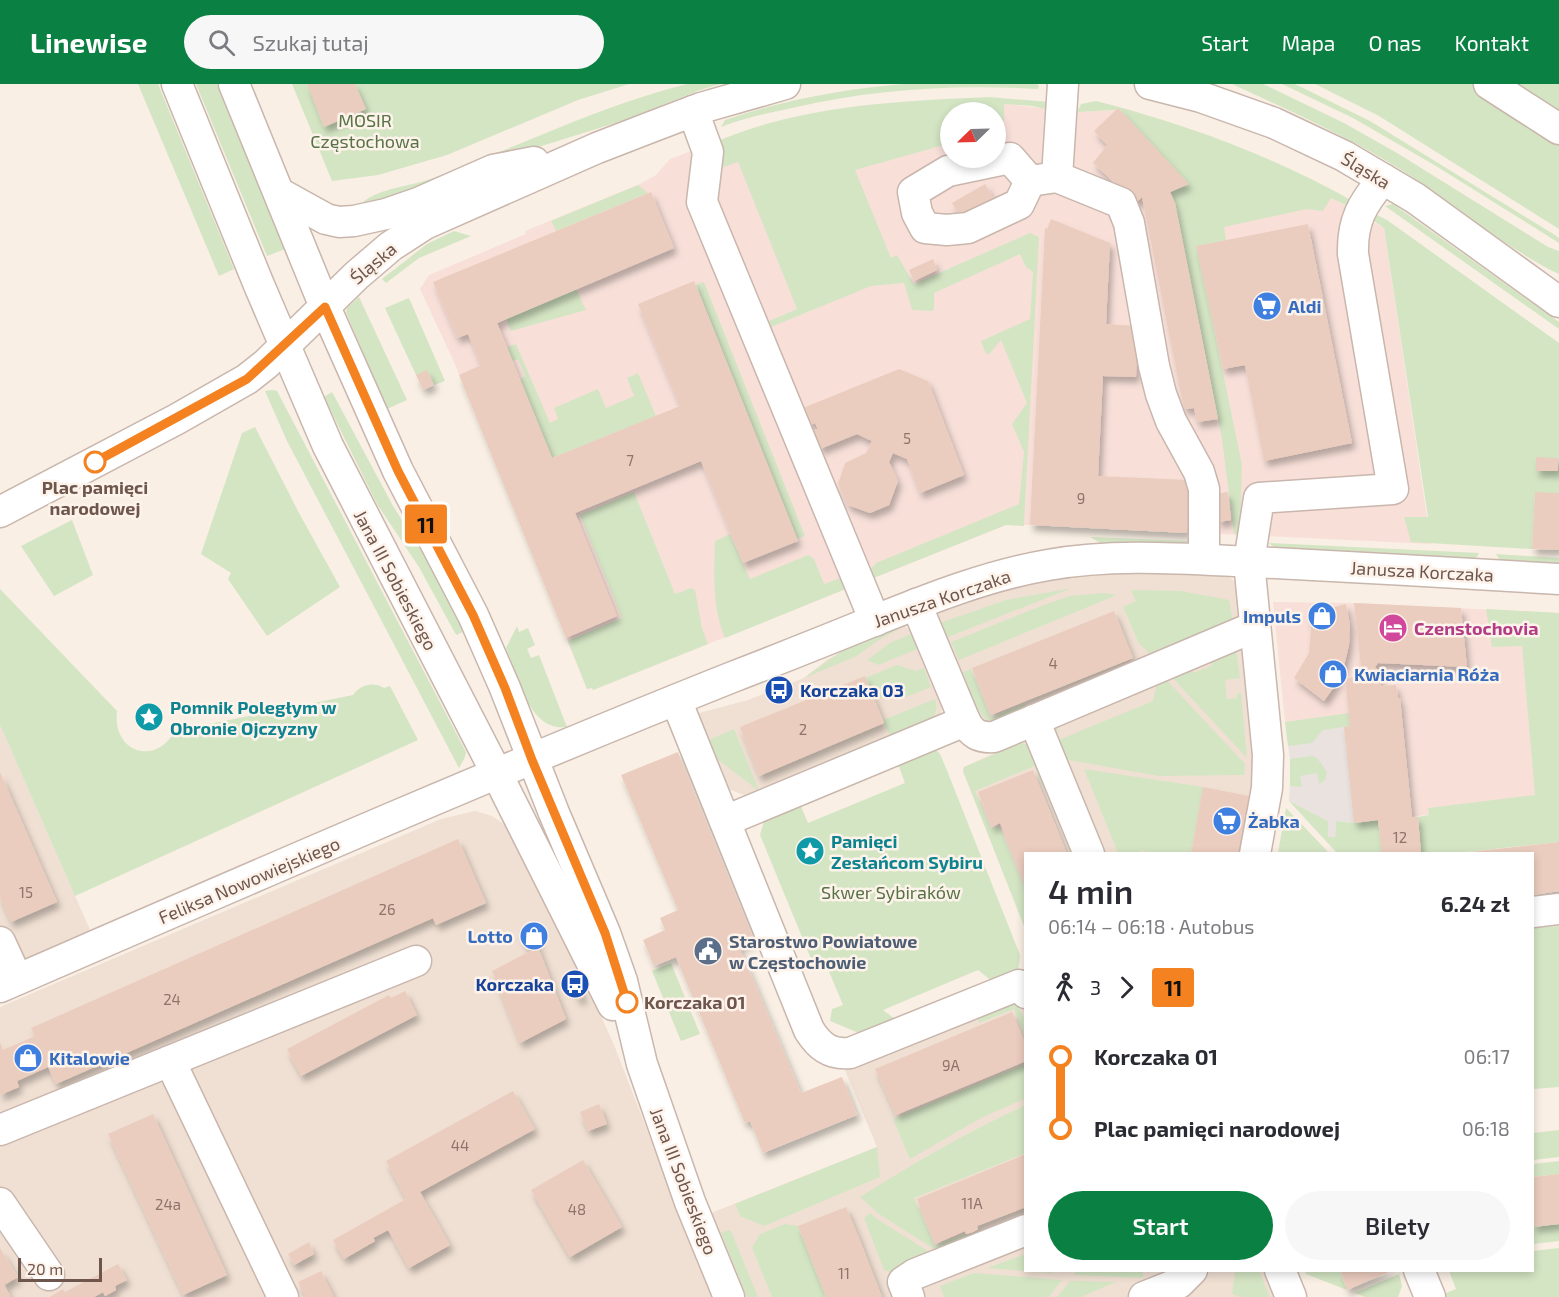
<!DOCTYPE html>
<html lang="pl">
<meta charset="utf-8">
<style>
body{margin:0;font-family:"Exo 2",sans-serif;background:#f7f7f7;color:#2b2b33;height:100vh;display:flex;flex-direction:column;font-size:22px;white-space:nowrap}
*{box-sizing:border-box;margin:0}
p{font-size:20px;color:#7c7c81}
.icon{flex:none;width:33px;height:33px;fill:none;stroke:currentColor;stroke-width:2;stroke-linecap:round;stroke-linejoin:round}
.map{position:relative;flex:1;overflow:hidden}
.side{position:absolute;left:1024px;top:768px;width:510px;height:420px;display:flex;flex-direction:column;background:#fff;border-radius:0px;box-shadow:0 3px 9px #0003}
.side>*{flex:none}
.badge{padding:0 12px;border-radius:4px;font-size:21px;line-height:39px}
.needle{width:39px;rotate:247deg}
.buttons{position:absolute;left:940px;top:18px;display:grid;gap:12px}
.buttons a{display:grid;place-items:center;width:66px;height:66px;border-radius:50%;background:#fff;box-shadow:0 3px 9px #0003;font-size:30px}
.scale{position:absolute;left:18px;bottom:15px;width:84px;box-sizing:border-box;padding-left:6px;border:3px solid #6f564d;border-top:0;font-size:16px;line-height:21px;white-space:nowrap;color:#6f564d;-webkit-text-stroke:4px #fdf3ea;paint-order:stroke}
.map>.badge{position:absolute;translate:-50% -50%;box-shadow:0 0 0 3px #fff}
.legs{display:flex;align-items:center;gap:9px;height:66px;padding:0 24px;font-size:20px}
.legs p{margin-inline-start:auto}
.summary{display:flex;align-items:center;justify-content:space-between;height:102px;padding:0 24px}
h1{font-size:33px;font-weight:600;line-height:45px}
.cta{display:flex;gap:12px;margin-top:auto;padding:12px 24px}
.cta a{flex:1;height:69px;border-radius:36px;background:#0b8043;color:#fff;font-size:24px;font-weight:600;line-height:69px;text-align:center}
.cta a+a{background:#f7f7f7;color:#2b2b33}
ul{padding:0 24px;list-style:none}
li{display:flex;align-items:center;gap:21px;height:72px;font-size:22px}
li i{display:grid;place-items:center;width:9px;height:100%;margin:0 8px;background:currentColor}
li i::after{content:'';width:15px;height:15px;margin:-8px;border:4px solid;border-radius:50%;background:#fff}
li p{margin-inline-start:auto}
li:first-child i{background:linear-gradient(#0000 50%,currentColor 0)}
li:last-child i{background:linear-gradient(currentColor 50%,#0000 0)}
header{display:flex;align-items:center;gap:36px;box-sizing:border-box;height:84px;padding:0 30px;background:#0b8043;color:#fff}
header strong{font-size:28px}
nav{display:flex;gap:33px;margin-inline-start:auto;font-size:21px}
.search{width:420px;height:54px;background:#f7f7f7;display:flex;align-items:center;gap:15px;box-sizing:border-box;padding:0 21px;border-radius:33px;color:#7c7c81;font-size:22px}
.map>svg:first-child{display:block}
.residential{fill:#f0e0d3}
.commercial{fill:#f8e0d9;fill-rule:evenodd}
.industrial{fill:#e9e2de}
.green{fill:#d4e5c4}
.building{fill:#ebcdbf;filter:url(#shadow)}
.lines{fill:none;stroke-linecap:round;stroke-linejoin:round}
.minor-casing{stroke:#c9b6ac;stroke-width:33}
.minor{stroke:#fff;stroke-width:30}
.line-1-casing{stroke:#fff;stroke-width:14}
.line-1{stroke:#f58220;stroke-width:9}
.stop-1-dot{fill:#fff;stroke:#f58220;stroke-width:3}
.labels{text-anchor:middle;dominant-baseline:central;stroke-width:5;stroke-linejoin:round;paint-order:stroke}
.number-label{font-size:15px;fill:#8e746a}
.park-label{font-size:18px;fill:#577346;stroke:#fdf3ea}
.street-label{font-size:18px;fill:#6f564d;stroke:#fdf3ea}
.shop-label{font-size:18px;font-weight:bold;fill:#366cbe;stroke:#fdf3ea;text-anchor:start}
.stop-label{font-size:18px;font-weight:bold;fill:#6f564d;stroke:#fdf3ea}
.hotel-label{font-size:18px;font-weight:bold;fill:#b23c85;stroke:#fdf3ea;text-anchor:start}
.transit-label{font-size:18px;font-weight:bold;fill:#164399;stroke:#fdf3ea;text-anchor:start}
.culture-label{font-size:18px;font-weight:bold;fill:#0d838f;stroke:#fdf3ea;text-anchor:start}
.service-label{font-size:18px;font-weight:bold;fill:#4e5e75;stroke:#fdf3ea;text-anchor:start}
</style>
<header>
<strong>Linewise</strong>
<div class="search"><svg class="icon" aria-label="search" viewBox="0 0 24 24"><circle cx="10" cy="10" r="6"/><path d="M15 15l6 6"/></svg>Szukaj tutaj</div>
<nav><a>Start</a><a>Mapa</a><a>O nas</a><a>Kontakt</a></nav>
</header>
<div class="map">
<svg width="1559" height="1213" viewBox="0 0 1559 1213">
<defs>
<filter id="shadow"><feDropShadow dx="3.5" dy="6" stdDeviation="3" flood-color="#0004"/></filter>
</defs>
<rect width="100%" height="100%" fill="#f9efe4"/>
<g class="residential">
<path d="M1135,487L1227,491L1236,499L1258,684L1245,769L1026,770V847L963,687L964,683L1008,663L975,636L937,540L935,526L1041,496L1085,490Z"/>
<path d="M903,540L913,549L943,622L939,635L747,721L744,711L726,704L695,630L748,616L804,594L828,575Z"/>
<path d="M0,641L90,846L0,886Z"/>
<path d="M475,727L492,732L508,743L575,875L614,961L712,1213H0V923L441,735Z"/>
<path d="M1026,906V1186L1269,1187L1280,1213H744L711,1129L877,1063L842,979Z"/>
</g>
<g class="commercial">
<path d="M996,19L1077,28L1115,26L1118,24L1189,100L1330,113L1384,144L1431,460L1030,441H1006L593,606L592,604L587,605L454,278L420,205L429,191L526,150L525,147L638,101L656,91L670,75L736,50ZM951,28H996V74H951Z"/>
<path d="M1273,518L1354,519L1559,529V717L1378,736L1362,592L1345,594L1349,629L1285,638Z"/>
</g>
<path class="industrial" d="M1349,629L1351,642L1378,736L1354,739L1336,737L1335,753H1327L1328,737L1289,717L1291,682L1285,638Z"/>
<g class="green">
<path d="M138,0H158L234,185L219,192Z"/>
<path d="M196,0H217L285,165L267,172Z"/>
<path d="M292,0H629L578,16L447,71L378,91L332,97Z"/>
<path d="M687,0H720L700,6L625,36L516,70L394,117L361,120C379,103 411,103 433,94C518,63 599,22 687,0Z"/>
<path d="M904,0H1037L1039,2L1038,5C956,0 873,5 792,24C768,29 744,34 721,43L725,36C783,16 843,5 904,0Z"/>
<path d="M1232,0H1263L1344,39L1397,69L1548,163L1559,167V190C1503,163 1456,120 1403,87C1349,53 1290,27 1232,0Z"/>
<path d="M1282,0H1295L1370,37L1555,151L1559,154V159L1436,82L1353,34Z"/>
<path d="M1315,0H1473L1559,55V145L1379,32Z"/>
<path d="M1516,0H1559V29Z"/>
<path d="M989,13L1050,18L1049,26L1032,22L1004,20V45L996,47V28H951V59L855,86L891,174L897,171L914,200L1030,149L1039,153L1024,442L1006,441L871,495V485L876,479L1019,420L1024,368L1012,340L1027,319L1001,256L989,270H986L981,257L1030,235L1033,188L1026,183L1020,170L934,209V226L931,227L912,226L904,199L871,202L771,243L769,237L797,225L738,78L721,84L718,57C802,21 899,17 989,13Z"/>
<path d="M1096,17C1183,39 1270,71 1349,115V123L1331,114L1323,127L1307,125L1224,143L1226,156L1197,162L1242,381L1240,450H1234L1222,355L1175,119L1170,108L1188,100L1118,24L1115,26L1077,28L1081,20Z"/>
<path d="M638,101L648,109L556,147L551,137Z"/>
<path d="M1393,120L1559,238V245L1385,122Z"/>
<path d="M1375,130L1387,136L1559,259V409H1535L1532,465L1411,458L1404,433H1428L1384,144L1371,135Z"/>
<path d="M454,147L471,152L419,174L386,199L382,195L427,160Z"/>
<path d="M704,198L805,452L797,455L696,201Z"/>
<path d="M576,205L586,226L511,247L506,235Z"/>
<path d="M359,213L407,316L387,325L346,228L347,224Z"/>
<path d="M409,214L445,297L434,301L416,291L385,224Z"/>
<path d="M516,260L550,339L558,335L554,324L598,305L606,324L634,312L627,294L638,289L656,332L552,374L520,295L525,292L518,275L513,277L507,263Z"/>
<path d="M273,306L277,307L466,668L465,673L459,684L287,357L265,307Z"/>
<path d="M332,308L393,422L436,490L462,545V548L457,551L455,549L419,483L377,420L324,313Z"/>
<path d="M255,343L299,429L340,503L267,552L228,495L231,489L201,470L242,349Z"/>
<path d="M634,408L675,510L691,504L695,506L702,544L708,560L593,606L592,604L587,605L568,557L622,534L580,431Z"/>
<path d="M72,436L93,491L54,512L21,462Z"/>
<path d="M730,450L750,495L808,471L814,475L824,500L843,493L848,504L725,554C712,524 714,488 715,457Z"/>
<path d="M1090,453L1191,457L1182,462L1104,461Z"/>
<path d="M1269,459L1479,469L1475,476L1275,464Z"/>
<path d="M1496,470L1559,474V479L1500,477Z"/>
<path d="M1072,504L943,555L937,540L1006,516Z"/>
<path d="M0,505L117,627C112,668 155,683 175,647L353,611C360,601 373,597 384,604L390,602L418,656L75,812L0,641Z"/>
<path d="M1131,506L1181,507L1229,516L1233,537L1155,574L1139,560L1123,523L1136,517Z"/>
<path d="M1104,509L1117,511L959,576L951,558L1041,522L1070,512Z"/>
<path d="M1486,525L1559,529V758L1456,769H1421L1418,733L1429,731L1428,724L1535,711L1522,562L1492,563Z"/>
<path d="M903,540L907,541L879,556L855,573L804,594L850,561Z"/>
<path d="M517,542L519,548L528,544L535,561L527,565L531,574L539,571L567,643C529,648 518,592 506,564Z"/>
<path d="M913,549L920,564L878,581L867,576L890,559Z"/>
<path d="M1236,564L1240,594L1225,596L1227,615L1237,614V609H1241L1247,674L1167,588L1189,579L1193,589L1211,582L1214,570Z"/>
<path d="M897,581L916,587L924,584L931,603L906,613L894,608L875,616L865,594Z"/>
<path d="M971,585L991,634L1025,620L1027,626C1017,629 1001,638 990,637C979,637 967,599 963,588Z"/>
<path d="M1162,591L1245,680L1244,691L1159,692L1057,674L1051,642L1060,632L1056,657L1153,617L1158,592Z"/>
<path d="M935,615C944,640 909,647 891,655L883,636Z"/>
<path d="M1349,629L1350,642L1323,646L1312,659L1288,662L1285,638Z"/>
<path d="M734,645L759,707L712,671L706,657Z"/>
<path d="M1021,659L1031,661L1050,705L1045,707L1034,682L975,707L991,745L999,742L1026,808V847L963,687L964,683Z"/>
<path d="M934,664L940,670L946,684L1020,871C1019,892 1014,892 998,902L978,886L883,926L903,941L866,952L830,937L832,925L843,921L825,878L814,882L760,751L766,731L798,715L808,739L905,699L896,675Z"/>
<path d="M1312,672L1317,674L1327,688L1325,696L1319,700L1317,689L1300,692L1302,703L1290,702V675Z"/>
<path d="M1084,685L1203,703L1191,769H1150L1141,766L1140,769H1118Z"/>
<path d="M1289,717L1328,737V753H1335L1336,737L1354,739L1378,736L1382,769H1337Z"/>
<path d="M1286,724L1329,769H1278Z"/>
<path d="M1559,842V1003L1533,1005V844Z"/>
<path d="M671,879L700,950L681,957L652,887Z"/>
<path d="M1013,917C1024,930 1026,937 1026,954L1014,925L979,939L976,932Z"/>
<path d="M1026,980V1014L981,1034L910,1075L893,1035Z"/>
<path d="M1026,1021V1069L914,1114L935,1162L966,1150L969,1158L942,1170L879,1130L860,1113C914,1079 968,1047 1026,1021Z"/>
<path d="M1559,1046V1073L1533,1076V1049Z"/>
<path d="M877,1063L880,1093L764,1142L740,1132L735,1120Z"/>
<path d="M1559,1077V1090L1533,1093V1080Z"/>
<path d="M870,1129L877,1135L936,1172L892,1189L884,1186L864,1134Z"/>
<path d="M785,1140L798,1142L826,1213H772L752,1164L760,1150Z"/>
<path d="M1559,1140V1157L1533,1160V1143Z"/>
<path d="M728,1146L731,1147L758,1213H747L721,1149Z"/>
<path d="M1559,1164V1213H1437L1456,1205L1449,1187L1533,1186V1167Z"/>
<path d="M1026,1170V1186L1051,1187L1052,1189L987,1184Z"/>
<path d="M1077,1186L1143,1187V1194L1074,1191Z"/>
<path d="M1235,1187H1259L1270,1213H1240L1232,1210Z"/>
<path d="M1305,1187H1340L1347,1206L1306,1190Z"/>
<path d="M974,1189L1062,1196L1049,1213H944L940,1202Z"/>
<path d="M1399,1190L1402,1202L1398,1213H1365L1355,1209Z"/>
<path d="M1070,1197L1116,1198L1081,1213H1057Z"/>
</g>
<g class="building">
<path d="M307,0H355L366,25L324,43Z"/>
<path d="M1118,24L1189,100L1170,108L1175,119L1218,335L1197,338L1194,324L1184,325L1142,113L1136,119L1093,79L1107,61L1094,47Z"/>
<path d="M985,100L995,117L962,136L952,119Z"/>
<path d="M651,108L674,164L497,239L552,374L680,322L638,220L694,197L798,457L743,479L701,377L575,429L617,532L566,554L459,291L481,281L468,250L457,254L433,198Z"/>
<path d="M1051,135L1110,159L1106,240L1138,242L1136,293L1103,292L1098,392L1189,396L1187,449L1030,441L1045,144L1047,145Z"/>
<path d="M1308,140L1352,359L1264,377L1245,281L1223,285L1196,162Z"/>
<path d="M933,175L937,186L914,197L909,186Z"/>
<path d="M899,285L928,297L964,391L920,409L907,375L893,369L889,378L898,397L889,421L870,429L848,421L838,400L845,379L866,369L872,357L857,350L820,365L813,347L818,345L815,339L810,341L803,324Z"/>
<path d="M427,286L434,301L423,306L416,291Z"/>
<path d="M1536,373L1558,374V387H1536Z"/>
<path d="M1228,408L1231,436L1218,438L1214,410Z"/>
<path d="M1535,408L1559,409V466L1532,465Z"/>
<path d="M1354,519L1461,524L1467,583L1378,579L1375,583L1379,587L1381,602L1396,601L1398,614H1400L1412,733H1418L1421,770H1382L1378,736L1354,739L1344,643L1350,642L1345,594L1362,592Z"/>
<path d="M1346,520L1350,541L1349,561L1344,582L1336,600L1324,617L1294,594L1309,569L1311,544L1308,530Z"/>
<path d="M1114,527L1133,574L991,631L972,584Z"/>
<path d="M865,592L884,639L759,692L740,643Z"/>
<path d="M678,668L754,856L739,862L801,1009L842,993L857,1031L763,1069L750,1037L745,1039L676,873L654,882L643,856L665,846L660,834L678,826L621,691Z"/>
<path d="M1033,686L1067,770H1026V802L1000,739L992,743L978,708Z"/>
<path d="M0,688L57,818L11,838L0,813Z"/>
<path d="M1203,703L1249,712L1238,770H1191Z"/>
<path d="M458,755L486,819L436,841L433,834L56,1000L48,983L17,997L19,1003L0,1011V958L3,966L35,952L31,944Z"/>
<path d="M1559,758V807L1533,811V770H1469V768Z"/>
<path d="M531,842L539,862L527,866L519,847Z"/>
<path d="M538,863L566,935L520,959L492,887Z"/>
<path d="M576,894L584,913L578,916L570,896Z"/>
<path d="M405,907L417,931L301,992L287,965L389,911L391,914Z"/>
<path d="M1012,928L1026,961V977L896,1031L875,985Z"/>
<path d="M513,1007L535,1045L420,1108L450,1161L409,1184L388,1146L373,1154L375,1157L344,1175L333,1156L406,1115L386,1077Z"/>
<path d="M599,1020L607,1040L588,1047L580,1028Z"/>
<path d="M153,1030L227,1191L183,1211L108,1050Z"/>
<path d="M1026,1070V1123L977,1142L978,1145L973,1148L966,1150L965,1147L935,1160L917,1115Z"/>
<path d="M583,1076L622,1143L570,1173L531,1106Z"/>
<path d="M1559,1090V1140L1533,1143V1093Z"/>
<path d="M846,1123L859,1154L882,1213H826L798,1142Z"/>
<path d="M309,1158L314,1170L294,1181L288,1170Z"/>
<path d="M0,1164L18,1193L4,1201L11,1213H0Z"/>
<path d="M118,1180L127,1196L115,1202L116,1206L105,1212L103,1208L94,1213H50L63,1205L65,1208Z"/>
<path d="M1340,1186H1391V1187L1347,1206Z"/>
<path d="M321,1187L334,1213H306L298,1198Z"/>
</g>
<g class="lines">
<g class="minor-casing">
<g id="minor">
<path d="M177,0L259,201L328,362L497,690L613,921"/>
<path d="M234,0L325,223L398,387L473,531L505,604L554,729L605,849L622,897L642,980L690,1118L729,1213"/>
<path d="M1150,0L1201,13L1274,39L1344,72L1415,114L1559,218"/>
<path d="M1489,0L1559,45"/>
<path d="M693,27L708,68L702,118L875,537"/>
<path d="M1057,93L1063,0"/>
<path d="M1030,97L1019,120L968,144L947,146L925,144L917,129L913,108L948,87L1010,74L1030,97L1057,93L1121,119L1129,139L1154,282L1161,310L1171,337L1199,388L1204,405V475"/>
<path d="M279,109L326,135L339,138L354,137L386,130L418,119L493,86L534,78"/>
<path d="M0,428L177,335L247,295L266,280L357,191L391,162L425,140L597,64L646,45L701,24L785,0"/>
<path d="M916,520L965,637C972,650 979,654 994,653L1254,543"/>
<path d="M676,616L809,946C819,962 830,971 850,969L1019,901L1026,909"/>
<path d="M1034,636L1089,770"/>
<path d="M725,737L965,637"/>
<path d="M1255,770L1267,704L1268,671L1249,478L1259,414L1393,405L1353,170C1352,137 1362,120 1383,95"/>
<path d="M1533,828L1559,825"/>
<path d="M0,858L17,895"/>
<path d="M0,903C242,798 484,692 730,594C779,575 827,556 876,536C931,514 989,491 1048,481C1116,469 1186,475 1254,478C1356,483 1457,489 1559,495"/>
<path d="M170,977L283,1213"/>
<path d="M0,1046L416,877"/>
<path d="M0,1119L49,1191"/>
<path d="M1280,1186L1291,1213"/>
<path d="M1419,1186L1430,1213"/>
<path d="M909,1213L903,1198L915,1190L1026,1146"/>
<path d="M1144,1213L1179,1199L1192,1186"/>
</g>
</g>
<use href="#minor" class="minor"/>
</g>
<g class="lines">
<g class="line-1-casing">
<path id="line-1" d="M95,378L247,295L325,223L398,387L473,531L505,604L532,676L605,849L627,918"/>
</g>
<use href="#line-1" class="line-1"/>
</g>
<defs>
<g id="supermarket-disc" transform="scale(1.5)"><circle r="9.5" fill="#3f7fe0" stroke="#fdf3ea"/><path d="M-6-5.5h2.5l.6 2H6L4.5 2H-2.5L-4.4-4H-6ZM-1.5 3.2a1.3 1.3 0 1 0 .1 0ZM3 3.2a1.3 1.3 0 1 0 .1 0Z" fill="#fff"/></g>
<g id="shop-disc" transform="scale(1.5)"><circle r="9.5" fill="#3f7fe0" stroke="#fdf3ea"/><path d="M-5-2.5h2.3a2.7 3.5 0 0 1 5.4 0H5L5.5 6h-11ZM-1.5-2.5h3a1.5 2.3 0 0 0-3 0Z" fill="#fff"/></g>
<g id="hotel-disc" transform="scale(1.5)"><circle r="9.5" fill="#d1479c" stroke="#fdf3ea"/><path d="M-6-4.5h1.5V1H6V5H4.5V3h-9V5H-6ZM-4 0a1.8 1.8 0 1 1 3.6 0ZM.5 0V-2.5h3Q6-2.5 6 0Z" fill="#fff"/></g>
<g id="bus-disc" transform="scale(1.5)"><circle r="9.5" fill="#1a4fb4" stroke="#fdf3ea"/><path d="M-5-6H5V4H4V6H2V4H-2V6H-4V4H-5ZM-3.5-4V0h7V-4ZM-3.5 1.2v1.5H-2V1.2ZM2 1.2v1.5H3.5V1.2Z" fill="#fff"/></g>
<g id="sight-disc" transform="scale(1.5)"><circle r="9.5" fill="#0f9aa8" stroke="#fdf3ea"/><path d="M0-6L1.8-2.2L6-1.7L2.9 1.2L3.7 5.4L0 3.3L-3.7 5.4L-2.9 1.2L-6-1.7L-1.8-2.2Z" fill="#fff"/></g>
<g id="civic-disc" transform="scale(1.5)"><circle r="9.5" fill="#5c6f8a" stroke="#fdf3ea"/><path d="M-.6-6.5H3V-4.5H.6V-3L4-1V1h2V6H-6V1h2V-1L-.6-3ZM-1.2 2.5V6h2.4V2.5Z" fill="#fff"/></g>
</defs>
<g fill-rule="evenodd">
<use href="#supermarket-disc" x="1267" y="222"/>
<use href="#shop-disc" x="1322" y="532"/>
<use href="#hotel-disc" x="1393" y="544"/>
<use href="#shop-disc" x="1333" y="590"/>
<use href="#bus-disc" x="779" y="606"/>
<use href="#sight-disc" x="149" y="633"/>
<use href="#supermarket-disc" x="1227" y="737"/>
<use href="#sight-disc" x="810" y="767"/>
<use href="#shop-disc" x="534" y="852"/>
<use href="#civic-disc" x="708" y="867"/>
<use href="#bus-disc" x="575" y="900"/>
<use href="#shop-disc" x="28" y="974"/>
</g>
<g class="stop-1-dot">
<circle cx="95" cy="378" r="10"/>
<circle cx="627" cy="918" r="10"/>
</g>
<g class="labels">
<g class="number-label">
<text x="907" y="354">5</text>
<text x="630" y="376">7</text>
<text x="1081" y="414">9</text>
<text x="1053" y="579">4</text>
<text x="803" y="645">2</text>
<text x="1400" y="753">12</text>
<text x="26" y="808">15</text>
<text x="387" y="825">26</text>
<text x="172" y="915">24</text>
<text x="951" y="981">9A</text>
<text x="460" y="1061">44</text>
<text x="972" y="1119">11A</text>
<text x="168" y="1120">24a</text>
<text x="577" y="1125">48</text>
<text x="844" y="1189">11</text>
</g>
<g class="park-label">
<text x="365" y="36">MOSIR<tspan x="365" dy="21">Częstochowa</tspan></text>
<text x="891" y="808">Skwer Sybiraków</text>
</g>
<g class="street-label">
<text transform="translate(1366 86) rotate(31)">Śląska</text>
<text transform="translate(373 179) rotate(-40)">Śląska</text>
<text transform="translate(1422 487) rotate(3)">Janusza Korczaka</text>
<text transform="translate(396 496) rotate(62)">Jana III Sobieskiego</text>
<text transform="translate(942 514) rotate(-19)">Janusza Korczaka</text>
<text transform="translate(249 796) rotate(-23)">Feliksa Nowowiejskiego</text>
<text transform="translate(684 1097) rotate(69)">Jana III Sobieskiego</text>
</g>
<g class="shop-label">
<text x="1288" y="222">Aldi</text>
<text x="1301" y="532" text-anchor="end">Impuls</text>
<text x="1354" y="590">Kwiaciarnia Róża</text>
<text x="1248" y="737">Żabka</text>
<text x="513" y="852" text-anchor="end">Lotto</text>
<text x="49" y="974">Kitalowie</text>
</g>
<g class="stop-label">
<text x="95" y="403">Plac pamięci<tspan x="95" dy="21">narodowej</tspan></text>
<text x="644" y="918" text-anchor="start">Korczaka 01</text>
</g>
<g class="hotel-label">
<text x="1414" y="544">Czenstochovia</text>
</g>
<g class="transit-label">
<text x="800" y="606">Korczaka 03</text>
<text x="554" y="900" text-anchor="end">Korczaka</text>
</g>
<g class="culture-label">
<text x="170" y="623">Pomnik Poległym w<tspan x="170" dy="21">Obronie Ojczyzny</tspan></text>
<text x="831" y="757">Pamięci<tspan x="831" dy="21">Zesłańcom Sybiru</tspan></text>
</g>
<g class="service-label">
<text x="729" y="857">Starostwo Powiatowe<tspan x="729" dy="21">w Częstochowie</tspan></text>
</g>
</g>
</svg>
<div class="buttons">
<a><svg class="needle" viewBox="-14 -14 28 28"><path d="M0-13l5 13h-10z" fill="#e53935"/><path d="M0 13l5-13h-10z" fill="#7c7c81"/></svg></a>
</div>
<div class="scale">20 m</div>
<b class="badge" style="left:426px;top:440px;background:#f58220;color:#111">11</b>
<section class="side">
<div class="summary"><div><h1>4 min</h1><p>06:14 – 06:18 · Autobus</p></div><b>6.24 zł</b></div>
<div class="legs"><svg class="icon" aria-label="walk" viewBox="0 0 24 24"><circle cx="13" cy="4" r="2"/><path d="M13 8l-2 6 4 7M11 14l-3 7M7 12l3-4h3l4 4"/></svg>3<svg class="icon" aria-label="forward" viewBox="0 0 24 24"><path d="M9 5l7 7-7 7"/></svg><b class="badge" style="background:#f58220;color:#111">11</b></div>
<ul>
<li><i style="color:#f58220"></i><b>Korczaka 01</b><p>06:17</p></li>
<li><i style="color:#f58220"></i><b>Plac pamięci narodowej</b><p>06:18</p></li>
</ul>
<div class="cta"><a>Start</a><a>Bilety</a></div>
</section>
</div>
